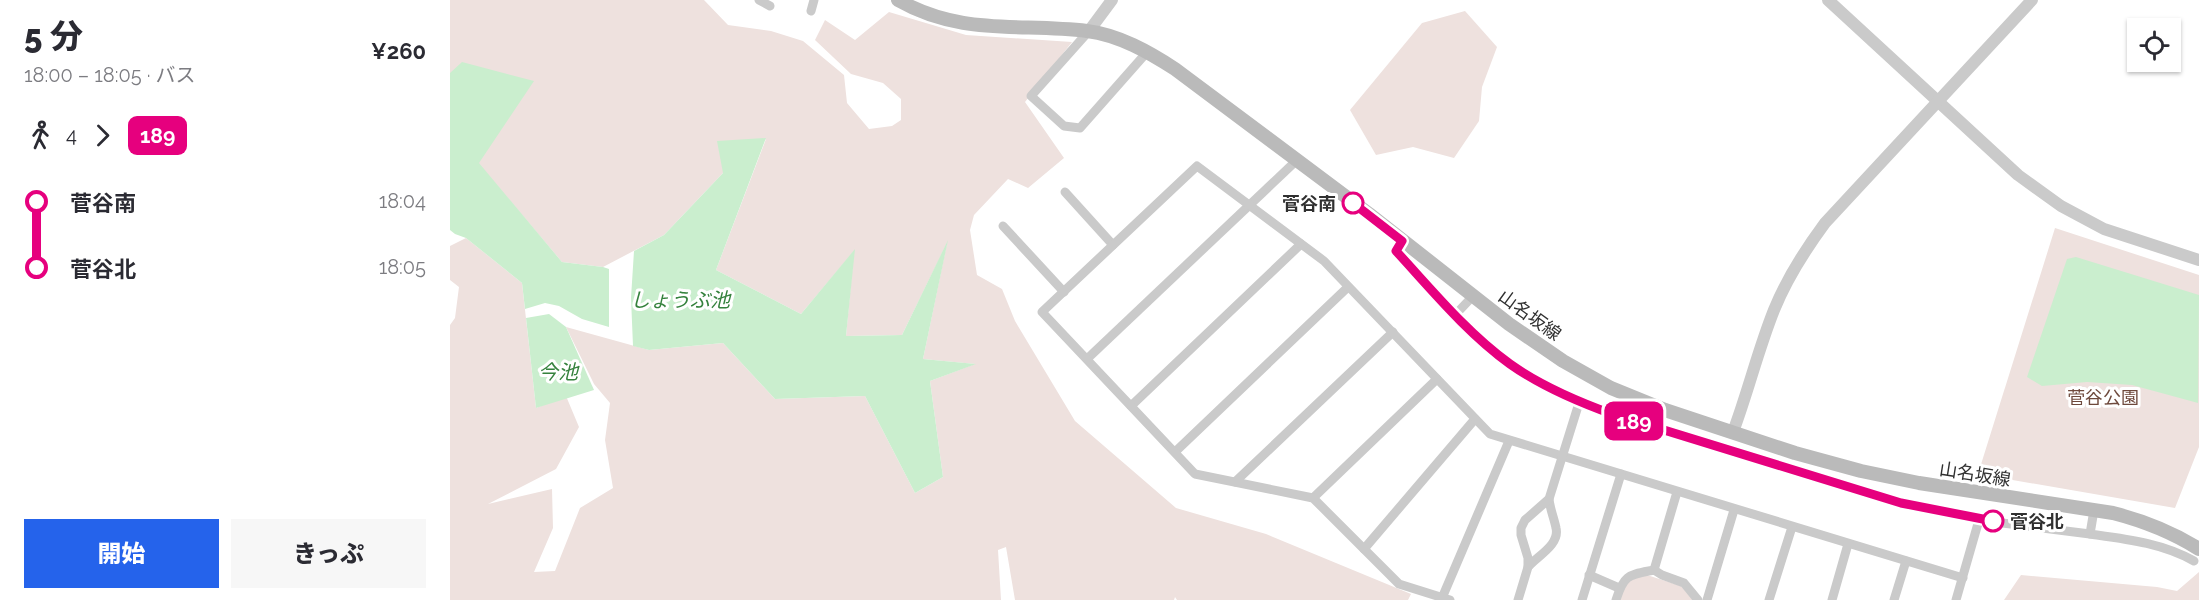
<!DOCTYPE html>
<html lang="ja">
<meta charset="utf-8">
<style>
body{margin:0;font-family:Raleway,"Noto Sans JP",sans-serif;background:#f7f7f7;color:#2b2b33;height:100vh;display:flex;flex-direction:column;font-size:22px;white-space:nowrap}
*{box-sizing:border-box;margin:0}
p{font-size:20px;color:#7c7c81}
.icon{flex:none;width:33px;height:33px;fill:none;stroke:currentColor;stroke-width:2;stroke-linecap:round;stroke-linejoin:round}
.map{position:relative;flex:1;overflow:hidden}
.drawer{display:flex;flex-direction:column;background:#fff;width:450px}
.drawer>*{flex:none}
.badge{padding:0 12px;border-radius:9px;font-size:21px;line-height:39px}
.tools{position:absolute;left:1677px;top:18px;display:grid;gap:12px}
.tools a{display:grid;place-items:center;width:54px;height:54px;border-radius:0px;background:#fff;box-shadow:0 2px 4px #0004;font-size:30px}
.map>.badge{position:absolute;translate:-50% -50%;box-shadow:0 0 0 3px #fff}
.legs{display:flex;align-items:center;gap:9px;height:66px;padding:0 24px;font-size:20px}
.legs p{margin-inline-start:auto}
.summary{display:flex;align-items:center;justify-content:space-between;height:102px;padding:0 24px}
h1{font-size:33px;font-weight:800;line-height:45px}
.action{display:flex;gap:12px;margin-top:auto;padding:12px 24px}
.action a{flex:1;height:69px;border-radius:0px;background:#2563eb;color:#fff;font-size:24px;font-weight:800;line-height:69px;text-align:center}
.action a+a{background:#f7f7f7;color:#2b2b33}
ul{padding:0 24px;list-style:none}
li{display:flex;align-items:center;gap:21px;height:66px;font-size:22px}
li i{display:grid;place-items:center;width:9px;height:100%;margin:0 8px;background:currentColor}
li i::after{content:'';width:15px;height:15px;margin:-8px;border:4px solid;border-radius:50%;background:#fff}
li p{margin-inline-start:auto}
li:first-child i{background:linear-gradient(#0000 50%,currentColor 0)}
li:last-child i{background:linear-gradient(currentColor 50%,#0000 0)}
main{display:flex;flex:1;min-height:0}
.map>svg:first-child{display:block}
.green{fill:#eee1de}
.water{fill:#caeece}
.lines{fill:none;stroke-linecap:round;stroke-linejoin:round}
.minor{stroke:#cacaca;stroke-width:9}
.tertiary{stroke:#cacaca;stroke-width:12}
.secondary{stroke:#bababa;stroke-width:14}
.line-1-casing{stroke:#fff;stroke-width:14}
.line-1{stroke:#e6007e;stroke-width:9}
.stop-1-dot{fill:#fff;stroke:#e6007e;stroke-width:3}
.labels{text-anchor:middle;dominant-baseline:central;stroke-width:6;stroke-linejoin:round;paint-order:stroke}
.stop-label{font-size:18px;font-weight:bold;fill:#303030;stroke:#fff;text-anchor:end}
.street-label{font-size:18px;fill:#303030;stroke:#fff}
.park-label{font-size:18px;fill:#6e493c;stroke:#fff}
.water-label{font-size:20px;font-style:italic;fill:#35823d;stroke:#fff}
</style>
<main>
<section class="drawer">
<div class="summary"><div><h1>5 分</h1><p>18:00 – 18:05 · バス</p></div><b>¥260</b></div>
<div class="legs"><svg class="icon" aria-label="walk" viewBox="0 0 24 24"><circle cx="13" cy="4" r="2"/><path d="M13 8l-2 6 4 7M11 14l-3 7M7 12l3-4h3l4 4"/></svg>4<svg class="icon" aria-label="forward" viewBox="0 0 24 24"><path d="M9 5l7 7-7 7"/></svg><b class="badge" style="background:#e6007e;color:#fff">189</b></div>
<ul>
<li><i style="color:#e6007e"></i><b>菅谷南</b><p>18:04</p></li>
<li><i style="color:#e6007e"></i><b>菅谷北</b><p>18:05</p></li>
</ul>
<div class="action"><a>開始</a><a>きっぷ</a></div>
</section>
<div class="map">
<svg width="1749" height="600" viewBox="0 0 1749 600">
<rect width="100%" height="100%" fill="#fff"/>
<g class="green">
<path d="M0,0H254L278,25L321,31L353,41L394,75L397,103L419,129L442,126L451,120V99L433,83L401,74L365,40L375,20L405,40L439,12L516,35L622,42L575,102L614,158L578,188L558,179L524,215L520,230L527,275L552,289L565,321L625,421L726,508L816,534L961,594L958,600H727L725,597L724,600H565L556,547L548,550L551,600H0V325L5,318L9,287L0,280V246L16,238L72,283L86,408L116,396L129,427L106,469L38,504L102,489L103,528L84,572L105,571L130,508L163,488L155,440L160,403L144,384L116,327L199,350L273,343L325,399L415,396L465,493L493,477L480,381L525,364L473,359L497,243L452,335L396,336L404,251L351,314L266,270L316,139L273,173L214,235L153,267L112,262L28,163L0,73Z"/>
<path d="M1015,11L1047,47L1032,87L1029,121L1004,158L963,147L926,155L900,110L972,23Z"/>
<path d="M1605,228L1749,275V447L1725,508L1528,474Z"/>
<path d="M1749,572V600H1554L1571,575L1707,587L1727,591Z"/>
<path d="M1197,575L1231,586L1243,600H1170C1177,581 1177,580 1197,575Z"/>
</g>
<g class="water">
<path d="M12,62L84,81L29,163L112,262L153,267L159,269V327L132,319L109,306L95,303L75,309L72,283L16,238L5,234L0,230V73Z"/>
<path d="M316,138L266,270L351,314L405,249L396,336L452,335L498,240L473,359L526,364L480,381L493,477L465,493L415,396L325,399L273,343L199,350L183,346L181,298L184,251L214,235L273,173L267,141Z"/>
<path d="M1626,257L1749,295L1748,403L1682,385L1637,382L1592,386L1577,377L1617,259Z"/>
<path d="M99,314L116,327L144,390L86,408L76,318Z"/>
</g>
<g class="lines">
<g class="minor">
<path d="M309,0L320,6"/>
<path d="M361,11L364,0"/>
<path d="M639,31L581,96L614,126L630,128L698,51"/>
<path d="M615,192L663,245"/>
<path d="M553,226L614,292"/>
<path d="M952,241L946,251C965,273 986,294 1005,315"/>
<path d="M1023,296L1005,315C1022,331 1039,348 1057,362C1089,386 1125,401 1162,414L1451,503L1529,520L1640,534L1644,510"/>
<path d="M637,359L846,161"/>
<path d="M681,406L851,244"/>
<path d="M725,452L898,287"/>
<path d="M785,482L943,332"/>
<path d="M863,498L987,379"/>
<path d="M1640,534C1676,539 1712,543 1744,561"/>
<path d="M914,549L1025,419"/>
<path d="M1078,567C1087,556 1110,545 1106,528C1104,518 1100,509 1099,499"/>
<path d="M1204,570L1227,492"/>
<path d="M1139,575L1169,588"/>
<path d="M992,598L1059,441"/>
<path d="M1000,600L949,584L863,498L745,474L592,312L747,166L874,261L1040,434L1513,578"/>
<path d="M1068,600L1078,567V558L1071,535V528L1075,520L1099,499L1129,403"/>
<path d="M1132,600L1171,474"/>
<path d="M1166,600C1174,574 1179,575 1204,570L1212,575L1234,583L1248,600"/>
<path d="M1257,600L1284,510"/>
<path d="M1319,600L1342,527"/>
<path d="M1382,600L1398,544"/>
<path d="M1444,600L1456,561"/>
<path d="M1506,600L1529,520"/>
</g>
<g class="tertiary">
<path d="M1378,0L1568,175L1611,206L1654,229L1749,260"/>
<path d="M639,31L662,0"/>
<path d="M1283,432C1298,392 1308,350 1324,310C1337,278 1355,250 1375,223L1582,0"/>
</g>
<path class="secondary" d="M448,0C511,36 569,23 637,31C669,35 699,52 725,69L919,214L1059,324L1113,361L1161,388L1215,410L1345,453L1411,471L1469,483L1663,513C1694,521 1722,532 1749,549"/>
</g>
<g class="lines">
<g class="line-1-casing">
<path id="line-1" d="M903,203L952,241L946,251C981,289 1017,333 1060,364C1091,386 1126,401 1162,414L1451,503L1543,521"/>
</g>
<use href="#line-1" class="line-1"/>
</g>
<g class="stop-1-dot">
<circle cx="903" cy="203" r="10"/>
<circle cx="1543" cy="521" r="10"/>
</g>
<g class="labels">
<g class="stop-label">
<text x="886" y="203">菅谷南</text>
<text x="1560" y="521" text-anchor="start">菅谷北</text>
</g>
<g class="street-label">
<text transform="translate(1080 315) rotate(36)">山名坂線</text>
<text transform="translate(1525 474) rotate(9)">山名坂線</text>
</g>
<g class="park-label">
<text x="1653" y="397">菅谷公園</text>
</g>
<g class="water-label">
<text x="230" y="300">しょうぶ池</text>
<text x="108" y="372">今池</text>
</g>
</g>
</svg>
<div class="tools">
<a><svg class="icon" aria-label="locate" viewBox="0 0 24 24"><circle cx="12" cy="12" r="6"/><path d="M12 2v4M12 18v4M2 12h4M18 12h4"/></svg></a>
</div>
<b class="badge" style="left:1184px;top:421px;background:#e6007e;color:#fff">189</b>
</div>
</main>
